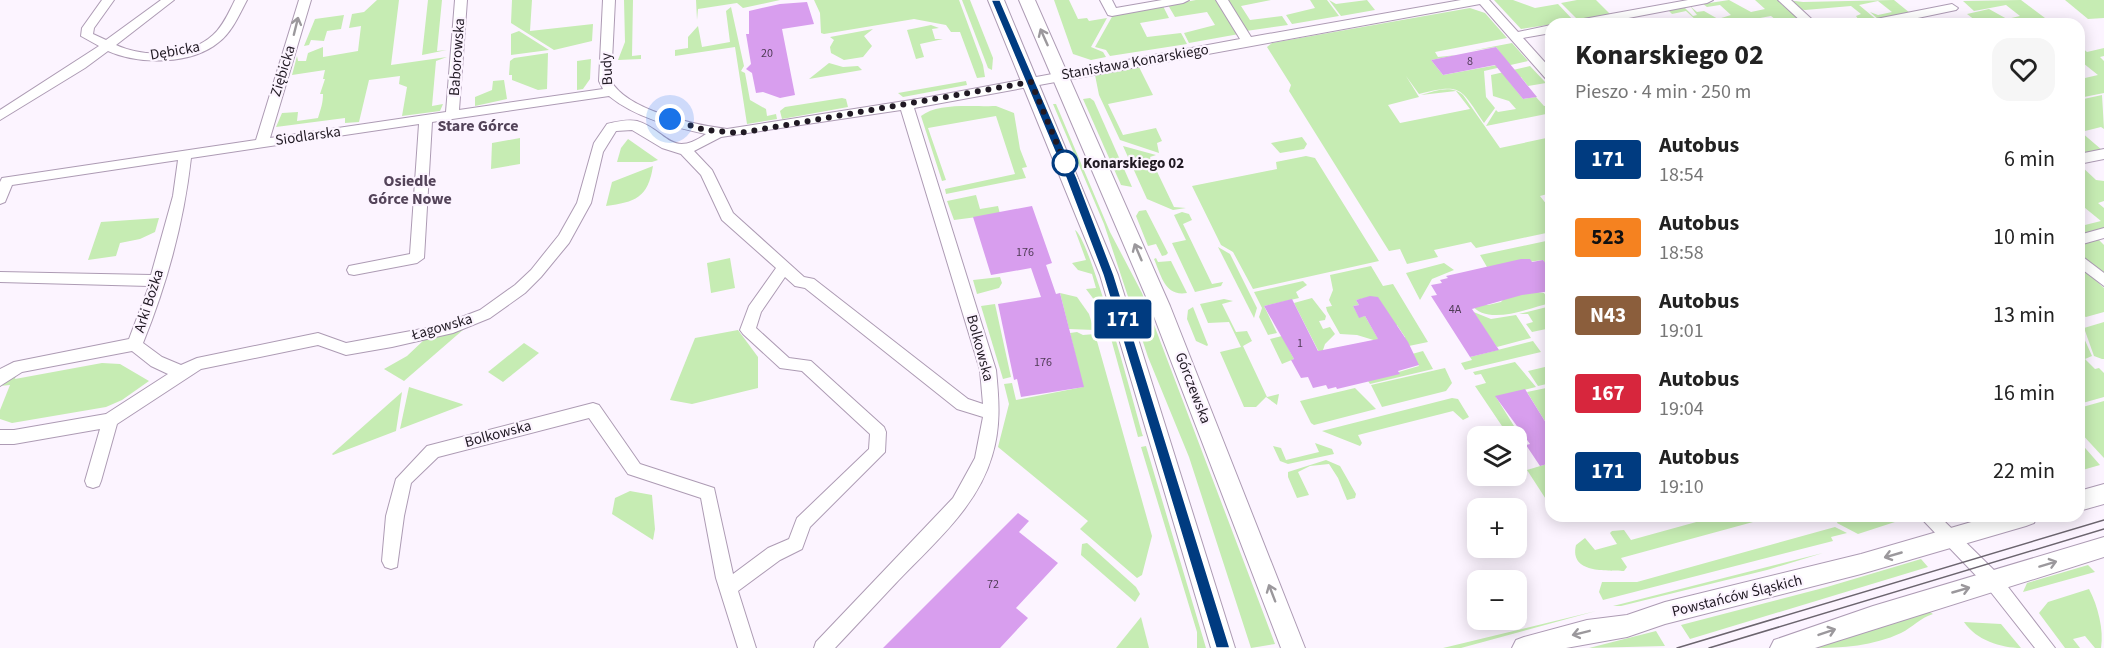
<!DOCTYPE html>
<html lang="pl">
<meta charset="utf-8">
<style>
body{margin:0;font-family:"Source Sans 3",sans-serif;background:#f6f6f6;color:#222;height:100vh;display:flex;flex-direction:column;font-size:22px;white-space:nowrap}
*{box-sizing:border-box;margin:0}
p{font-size:20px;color:#767676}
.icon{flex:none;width:33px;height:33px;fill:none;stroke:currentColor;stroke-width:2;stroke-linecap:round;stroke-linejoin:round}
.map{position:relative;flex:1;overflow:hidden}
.details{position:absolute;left:1545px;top:18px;width:540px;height:504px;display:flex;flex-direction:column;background:#fff;border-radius:18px;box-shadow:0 3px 15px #0003}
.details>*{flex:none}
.badge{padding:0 12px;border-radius:4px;font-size:21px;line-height:39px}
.tools{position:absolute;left:1467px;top:426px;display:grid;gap:12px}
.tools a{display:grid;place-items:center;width:60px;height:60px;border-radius:12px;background:#fff;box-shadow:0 3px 15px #0003;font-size:30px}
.you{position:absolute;width:30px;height:30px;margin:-15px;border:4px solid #fff;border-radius:50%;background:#1a73e8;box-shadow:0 0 0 9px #1a73e833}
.map>.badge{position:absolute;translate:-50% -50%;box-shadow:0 0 0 3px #fff}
.round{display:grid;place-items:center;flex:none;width:63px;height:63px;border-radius:18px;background:#f6f6f6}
.overview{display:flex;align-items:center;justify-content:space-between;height:102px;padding:0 30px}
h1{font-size:28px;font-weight:700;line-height:45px}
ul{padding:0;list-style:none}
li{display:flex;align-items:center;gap:18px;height:78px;padding:0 30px}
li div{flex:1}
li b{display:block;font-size:22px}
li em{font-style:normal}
li .badge{min-width:66px;font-weight:700;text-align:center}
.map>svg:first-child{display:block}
.green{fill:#c6ecb3}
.building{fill:#d89eee}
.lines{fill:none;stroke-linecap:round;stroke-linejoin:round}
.street-casing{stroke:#ad9bb4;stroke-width:2}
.secondary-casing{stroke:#ad9bb4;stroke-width:2}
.street{fill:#fff;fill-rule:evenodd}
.secondary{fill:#fff;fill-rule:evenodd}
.tram{stroke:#6b646e;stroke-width:1.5}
.oneway{stroke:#9b989c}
.line{fill:#003b80;stroke:#fff;stroke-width:1.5}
.walk{stroke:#211a24;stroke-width:6;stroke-dasharray:0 10.8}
.stop-dot{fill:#fff;stroke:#003b80;stroke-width:3}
.labels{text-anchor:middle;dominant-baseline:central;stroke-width:4.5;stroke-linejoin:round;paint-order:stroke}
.number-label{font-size:12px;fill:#4f3b56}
.street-label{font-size:15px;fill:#211a24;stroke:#fcf4ff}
.stop-label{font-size:15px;font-weight:bold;fill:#211a24;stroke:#fcf4ff;text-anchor:start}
.neighbourhood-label{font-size:16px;font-weight:bold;fill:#54445a;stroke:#fcf4ff}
</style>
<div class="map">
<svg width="2104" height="648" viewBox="0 0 2104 648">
<rect width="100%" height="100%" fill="#fcf4ff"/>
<g class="green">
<path d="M377,0H399L391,65L447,57L436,61L432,106L443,104L440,111L402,116L407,87L399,84L400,76L369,80L359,122L345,123V118L276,127L282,113L298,112L297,121L318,118C321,108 323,103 323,94H320L325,79H323L325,70L292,75L297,56L298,61H306L308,53L323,47V57L358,51L361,26L349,28L352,14L364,12Z"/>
<path d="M428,0H442L437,51L447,50L422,55Z"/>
<path d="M512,0H532L530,31L593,24L592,41L554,50L511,23Z"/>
<path d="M624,0H633L632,56L641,55V59L618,60L625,42Z"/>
<path d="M696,0H780L743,8L737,3L698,9L697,20Z"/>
<path d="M814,0H959L983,65L985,77L977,78L960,32H951L946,25L914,19L824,34L821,33L820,13Z"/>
<path d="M962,0H970L993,58L992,70L988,68Z"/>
<path d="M1054,0H1069L1078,19L1087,18L1089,21L1107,18L1091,47L1103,52L1106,57L1091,60L1073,54Z"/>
<path d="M1196,0H1218L1239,34L1189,43L1184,33L1215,25L1207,12L1175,17L1168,5Z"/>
<path d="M1226,0H1271L1241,6L1250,20L1282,16L1288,25L1246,31Z"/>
<path d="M1310,0H1327L1339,16L1292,24L1286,15L1315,8Z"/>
<path d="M1329,0L1336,4L1367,0L1375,10L1341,16Z"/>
<path d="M1494,0H1513L1535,8L1558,4L1574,21L1521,29Z"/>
<path d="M1577,0H1596L1610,14L1578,20L1561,3Z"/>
<path d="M1729,0L1751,12L1765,9L1755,0H1781L1808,24H1794L1788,18L1776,20L1771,16L1760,18L1767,24H1690L1698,22L1686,11L1672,14L1668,10L1684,7L1693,16L1697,15L1690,6L1697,12L1704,11L1718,19L1731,15L1720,5L1707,7L1703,4Z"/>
<path d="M1787,0L1803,2L1894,0L1910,13L1879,20L1870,12L1878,15L1892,12L1878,1L1859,5L1877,20L1843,24L1838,20L1858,19L1856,16L1861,14L1851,6L1805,10L1797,9Z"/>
<path d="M2021,0L2053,24H1980L1967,14L1989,9L2007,19L2020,16L2006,5L1974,11L1963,1Z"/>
<path d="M2065,0H2104V18L2088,19Z"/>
<path d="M1163,6L1169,18L1140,23L1147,37L1181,33L1187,44L1110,56L1106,50L1095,47L1113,15Z"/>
<path d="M731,7L744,66L741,71L745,73L750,100L766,109L767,116L776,114L777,119L747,124L735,47L675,56V50L688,48V37L698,26L702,47L730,42L726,11Z"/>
<path d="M1470,8L1485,13L1507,38L1435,52L1438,57L1457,55L1431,60L1443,75L1508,63L1496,47L1470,51L1512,43L1528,61L1484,71L1486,97L1495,108L1484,123C1460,88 1463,83 1419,94L1406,76L1419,97L1388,105L1400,123L1470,109L1456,91L1421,95C1434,92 1450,84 1463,95L1500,148L1551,137V193L1540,196L1551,210V232L1476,248L1471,242L1434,250L1438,257L1407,264L1400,249L1389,251L1289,91L1291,85L1267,47L1272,43Z"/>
<path d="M344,15L341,29L327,31L324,41L311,40L309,45L304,46L315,19Z"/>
<path d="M931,25L939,28L932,29L935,39H943L920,44L924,57L916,59L907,30Z"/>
<path d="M873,29L864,36L872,46L863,57L844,60L831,53L830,47L834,40L830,37Z"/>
<path d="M519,31L549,50L511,55V34Z"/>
<path d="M2079,45L2087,52L2104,48V56L2100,57L2104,61V93L2079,98V75L2085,78L2098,75L2083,63L2079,64Z"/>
<path d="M548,53L547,89L538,90L512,80V75H509L510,61L514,58Z"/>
<path d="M591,59L590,79L583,89L577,90V61Z"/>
<path d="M829,63L843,67L858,66L862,70L809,79Z"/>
<path d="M1530,66L1546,83L1528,86L1521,77L1508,80L1523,99L1536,97L1544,106L1551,105V113L1486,126L1496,110L1498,112L1516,109L1509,101L1493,96L1491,75Z"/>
<path d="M1139,67L1153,95L1108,104L1123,135L1156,128L1162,141L1157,143L1159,153L1120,140L1099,95L1095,75Z"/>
<path d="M504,80L507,99L475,106V97L492,90L493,81Z"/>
<path d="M966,81L967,85L903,97L898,93Z"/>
<path d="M2102,95L2104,129L2101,127L2081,132L2102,150L2079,155V149L2083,148L2079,145V100Z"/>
<path d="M842,98L846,99L848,107L782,119L780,111L785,107Z"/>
<path d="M1090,98L1094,101L1132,187L1121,185L1083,99Z"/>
<path d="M1053,104H1056L1110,232L1142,293L1275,644L1251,648L1189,457L1148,357L1104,224Z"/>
<path d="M996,106L1014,113L1020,149L1027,167L1022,168L1026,178L946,194L945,189L1015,174L996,116L928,128L946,180L942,181L921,116C938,102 975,107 996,106Z"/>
<path d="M1302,137L1307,144L1304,149L1280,153L1271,143Z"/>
<path d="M520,138V164L491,169L492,143Z"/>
<path d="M628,139L658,160L652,162H617L621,148Z"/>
<path d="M1123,146L1156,155L1150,157L1174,207L1186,208L1173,210L1147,199Z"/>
<path d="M1306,156L1315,158L1379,261L1253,289L1233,252L1221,245L1192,186L1277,169L1276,162Z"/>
<path d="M2079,164L2096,180L2104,181V201L2098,203L2104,208V229L2079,235V222L2085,225L2101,221L2079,203V188L2084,187L2079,182Z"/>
<path d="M653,166C648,198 635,202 606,206L612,182Z"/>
<path d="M976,195L980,209L998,206L1000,214L954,220L947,201Z"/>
<path d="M1146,210L1168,253L1166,255L1162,256L1156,244L1148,246L1136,216L1139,211Z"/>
<path d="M1182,212L1189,214L1192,220L1183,224L1212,284L1223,282L1221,286L1195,292L1172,243L1186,240L1174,215Z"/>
<path d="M159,218L155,232L140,239L120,243L116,256L88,260L101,222Z"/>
<path d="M1075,230C1090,238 1135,408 1143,436L1138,437L1104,313L1086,289L1096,288L1092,274L1078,270L1072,263L1086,260Z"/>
<path d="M2097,238L2104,245V277L2079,254V243Z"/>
<path d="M1546,241L1551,248V273L1543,260L1487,267L1480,255Z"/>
<path d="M1218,247L1230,254L1257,308L1254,318Z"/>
<path d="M730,258L735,288L711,293L707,263Z"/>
<path d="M1156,258L1158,262L1171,261L1187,293C1165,297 1161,275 1154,259Z"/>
<path d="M1444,263L1454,270L1432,279L1420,300L1406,273Z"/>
<path d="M2079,265L2104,288V312L2086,317L2079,314Z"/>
<path d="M1371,266L1383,286L1393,284L1428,342L1404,347L1405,337L1397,325L1395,326L1370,297L1356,300L1359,305L1353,306L1359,317L1365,316L1380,342L1357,335L1340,334L1327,311L1326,307L1332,306L1329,300L1333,290L1330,275Z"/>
<path d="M1000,277L1002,283L999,288L977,294L973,280Z"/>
<path d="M1303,281L1307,285L1296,292L1299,298L1264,306L1277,333L1268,335L1259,317L1262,308L1254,292Z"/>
<path d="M1537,292L1544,293L1551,303C1528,308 1487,327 1471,304L1488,305L1501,302L1506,296Z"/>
<path d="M1060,293L1077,297L1089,314L1094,330L1069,329Z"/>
<path d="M1312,298L1326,316L1325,320L1319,321L1323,329L1330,327L1335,334L1325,344L1321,356L1294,303Z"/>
<path d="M1224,299L1233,301L1222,304L1236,332L1247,331L1252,341L1243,346L1267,397L1279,394L1277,405L1266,397L1256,407H1244L1220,352L1241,347L1229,322L1208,323L1200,304Z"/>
<path d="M995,304L1011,377L1003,379L981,306Z"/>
<path d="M1551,306V328L1532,332L1526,324L1533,322L1528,314H1519Z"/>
<path d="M1193,307L1208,345L1207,346L1196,341L1187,319L1188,310Z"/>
<path d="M1471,311L1491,319L1516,315L1531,338L1497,347Z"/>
<path d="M2104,322V359H2102L2094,356L2084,328Z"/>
<path d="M2079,327L2092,356L2085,359L2095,369L2099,368L2104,373V397L2079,404Z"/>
<path d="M464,329L404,381L384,369L407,356L425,339Z"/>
<path d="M738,330L758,357V388L692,404L670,400L695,338Z"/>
<path d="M1077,332L1083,335L1095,334L1152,536L1142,575L1137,578L1080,529L1088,521L998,447L1009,404L1004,384L1012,383L1016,400L1083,387L1070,333Z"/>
<path d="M1282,336L1294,359L1282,364L1270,339Z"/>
<path d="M1533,341L1541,352L1465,370L1461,363L1472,360L1470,357Z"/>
<path d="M524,343L539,353L503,382L488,372Z"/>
<path d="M1423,351L1433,369L1370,384L1368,381L1419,366L1412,354Z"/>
<path d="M1515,362L1536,387L1496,397L1514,426L1504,429L1475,386L1486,383L1481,374L1475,375L1473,372Z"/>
<path d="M102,363L120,364L149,381L122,400L106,407L12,423L0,419V410L10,385L0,386L17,372L15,379Z"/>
<path d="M1549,366L1551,383L1538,386L1528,371Z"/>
<path d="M1445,368L1452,383L1446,391L1382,407L1371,385Z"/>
<path d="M409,387L462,404L463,405L400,429Z"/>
<path d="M1551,387V431L1527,392Z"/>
<path d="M1355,388L1376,409L1314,425L1311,423L1300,401Z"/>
<path d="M402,392L396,431L333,455L332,454Z"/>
<path d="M1452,398L1458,399L1469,417L1463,420L1453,411L1358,435L1362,443L1360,446L1322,431Z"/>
<path d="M2104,401V458L2079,431V408Z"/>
<path d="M2079,441L2100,465L2079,471Z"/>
<path d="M1315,443L1332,449L1334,454L1288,464L1280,461L1273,446L1281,448L1286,460L1319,452Z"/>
<path d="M1146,446L1206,648H1197V632L1141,447Z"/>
<path d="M1326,460L1340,466L1356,494L1355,498L1347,500L1338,478L1329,464L1310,466L1298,472L1309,495L1297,498L1288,477V472Z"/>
<path d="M1547,464L1551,471V507L1527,470Z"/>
<path d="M630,491L652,495L655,529L653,540L612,514L615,498Z"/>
<path d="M1718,516H1775L1621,558L1627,567L1624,571C1607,570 1569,574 1576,545L1585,538L1595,550L1617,544L1610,533L1612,531L1624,530L1631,540Z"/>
<path d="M1840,516H1904L1901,520L1858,534L1837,523Z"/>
<path d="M1835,527L1847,533L1831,537L1833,541L1603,600L1599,592L1602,582H1637Z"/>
<path d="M1087,543L1136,587L1140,594L1135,602L1081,555L1082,544Z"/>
<path d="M1823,553L1767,570L1621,606H1613Z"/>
<path d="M1921,559L1928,567L1690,639L1681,625L1827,587Z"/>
<path d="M2088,565L2095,572L2023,592L2027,583Z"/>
<path d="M2089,589C2098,606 2104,630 2101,648H2095L2085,636L2073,639L2080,648H2065L2039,613L2048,602Z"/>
<path d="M1596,611L1461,648H1443Z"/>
<path d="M1928,611L1933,614C1920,618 1913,627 1901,633C1873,646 1843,648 1812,648Z"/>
<path d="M1141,617L1149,648H1116Z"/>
<path d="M1964,622L2001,624L2021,648C2001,648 1976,640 1964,622Z"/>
<path d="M1656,631L1665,646L1589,648Z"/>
</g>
<g class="building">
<path d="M807,2L814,24L782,29L795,95L780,98L763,92L756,93L752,73L746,69L751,64L746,34H749V11L780,4Z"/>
<path d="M1496,47L1537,97L1523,99L1495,65L1443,75L1431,60Z"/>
<path d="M1032,206L1052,263L1046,265L1056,294L1060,293L1084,387L1021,397L1017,379L1014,380L998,304L1041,297L1031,268L991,275L973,217Z"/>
<path d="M1521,259H1530L1532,262L1543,260L1551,270V291L1522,295L1472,309L1499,350L1470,357L1431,296L1437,295L1431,285L1442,283L1440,280L1448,278L1446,276Z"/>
<path d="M1370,296L1378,297L1408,342L1419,365L1398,371L1400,374L1337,389L1336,387L1328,389L1326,385L1313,388L1308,377L1301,378L1291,360L1294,359L1264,306L1292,299L1318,351L1378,339L1365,316L1359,318L1353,306L1359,305L1356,300Z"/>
<path d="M1525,389L1551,431V463L1540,466L1526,445L1530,444L1495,396Z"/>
<path d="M1018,513L1029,521L1019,532L1058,563L1016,608L1028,618L1000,648H883Z"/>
</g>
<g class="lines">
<g class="street-casing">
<g id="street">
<path d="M102,0H114L94,28L93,34L106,40L161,0H174L116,45C144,58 189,57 213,35C223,26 229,12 235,0H247C239,15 232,32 219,42C192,65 139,65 108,51L85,68L0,120V110L99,46L81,36L82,28Z"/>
<path d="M299,0H311L270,138L446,112L455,0H467L459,110L603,89L599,81L603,0H615L611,81C628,111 695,125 727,129L924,98L1240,39L1216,0H1228L1251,37L1461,0H1489L1518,32L1551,25V33L1523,38L1551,69V81L1547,80L1480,4L914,108L996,370C999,400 1001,427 992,456C977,508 931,546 895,584C875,605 855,627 835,648H814L816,642L953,498L975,458L983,417L957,409L805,288L795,286L785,277L761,312L756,328L789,358L811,361L884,427L886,432L885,452L810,527L802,549L780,560L738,591L756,648H738L716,578L701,498L628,474L589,418L438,457L411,483L404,516L397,567L391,569L385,567L382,561L386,516L396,479L427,446L593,403L599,405L640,464L714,488L733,574L768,548L789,539L797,518L869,449L870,434L802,371L780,368L743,334L740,330L749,306L776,268L722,220L701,175L681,154L662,148L632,130L616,131L603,152L591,203L569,243L541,277L525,293L490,318L453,333L392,347L346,355L318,345L201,369L117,424L101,481L99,486L93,488L87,486L85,481L100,429L14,444H0V430H14L106,414L168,374L151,366L132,351L22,372L0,386V369L14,362L129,339L149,286L0,282V272L151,275L173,196L178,160L12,185L5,202L0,204V182L2,178L256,140ZM609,96C636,118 673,127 706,134C670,159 667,130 637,121C628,119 615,122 607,124L594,143L577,203L559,235L531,270L515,285L480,310L438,326L346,343L318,333L197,358L181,365L162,357L143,343C167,284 184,221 191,158L419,124L410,254L349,266L347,270L349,274L354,275L417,263L424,258L432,122ZM901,110L980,370L983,404L968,399L814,279L804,277L733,213L712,170L694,151L721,137Z"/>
<path d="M1100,0H1112L1116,8L1162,0H1189L1183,3L1112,16L1108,15Z"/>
<path d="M1688,0H1713L1707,3L1597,24H1572L1578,20Z"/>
<path d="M1778,0H1791L1817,24H1804Z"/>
<path d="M1952,4L1958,8L1956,10L1889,24H1865L1871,20Z"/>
<path d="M2104,149V159L2079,164V154Z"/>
<path d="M2104,228V238L2079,245V235Z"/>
<path d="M2079,254L2104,273V286L2079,267Z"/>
<path d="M1919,516H1939L1998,574L2055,648H2035L1986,586Z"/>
</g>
</g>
<g class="secondary-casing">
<g id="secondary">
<path d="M988,0H1004L1118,275L1235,648H1211L1100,275Z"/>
<path d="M1019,0H1035L1170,306L1305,648H1281L1150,306Z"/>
<path d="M2104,484V504L2079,511V491Z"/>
<path d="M1992,516H2037L2034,523L2026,526L1861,574L1665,624L1627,637L1566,648H1512L1516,640L1524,637L1587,620L1627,615L1665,602L1861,554Z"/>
<path d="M2104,537V557L1815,648H1770L1774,640L1873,606Z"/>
</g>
</g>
<use href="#street" class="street"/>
<use href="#secondary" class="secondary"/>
<g class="tram">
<path d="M1677,648L2104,520"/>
<path d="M1709,648L2104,529"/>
</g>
</g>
<defs><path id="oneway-shaft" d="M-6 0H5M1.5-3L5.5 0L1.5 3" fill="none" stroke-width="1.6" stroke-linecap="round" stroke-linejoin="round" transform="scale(1.5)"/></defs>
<g class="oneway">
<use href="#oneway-shaft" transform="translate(296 26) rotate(-76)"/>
<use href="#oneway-shaft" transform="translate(1044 37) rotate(-114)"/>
<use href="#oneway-shaft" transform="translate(1138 252) rotate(-113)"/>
<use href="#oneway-shaft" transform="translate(1893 555) rotate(164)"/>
<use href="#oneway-shaft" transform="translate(2048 564) rotate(-17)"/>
<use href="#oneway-shaft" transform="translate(1961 590) rotate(-16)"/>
<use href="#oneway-shaft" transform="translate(1272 593) rotate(-111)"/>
<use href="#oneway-shaft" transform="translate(1827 632) rotate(-19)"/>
<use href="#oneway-shaft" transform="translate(1581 633) rotate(166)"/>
</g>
<path class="line" d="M991,0H1000L1077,178L1114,275L1230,648H1216L1103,275L1066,178Z"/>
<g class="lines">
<path class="walk" d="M670,119L705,130L740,133L1031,82L1065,163"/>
</g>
<circle class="stop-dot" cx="1065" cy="163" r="12"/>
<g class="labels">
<g class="number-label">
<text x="767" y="53">20</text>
<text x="1470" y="61">8</text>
<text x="1025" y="252">176</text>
<text x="1455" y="309">4A</text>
<text x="1300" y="343">1</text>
<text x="1043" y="362">176</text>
<text x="993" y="584">72</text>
</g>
<g class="street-label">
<text transform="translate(175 51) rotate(-10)">Dębicka</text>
<text transform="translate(457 57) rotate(-86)">Baborowska</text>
<text transform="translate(1135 62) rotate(-10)">Stanisława Konarskiego</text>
<text transform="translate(607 69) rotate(-93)">Budy</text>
<text transform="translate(283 71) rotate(-73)">Ziębicka</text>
<text transform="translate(308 136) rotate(-8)">Siodlarska</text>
<text transform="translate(149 301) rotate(-72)">Arki Bożka</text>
<text transform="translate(442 327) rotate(-16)">Łagowska</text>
<text transform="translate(980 348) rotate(75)">Bolkowska</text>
<text transform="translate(1193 388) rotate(69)">Górczewska</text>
<text transform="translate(498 434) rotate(-15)">Bolkowska</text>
<text transform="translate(1737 596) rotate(-14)">Powstańców Śląskich</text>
</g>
<g class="stop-label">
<text x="1083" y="163">Konarskiego 02</text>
</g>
<g class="neighbourhood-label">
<text x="478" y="126">Stare Górce</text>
<text x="410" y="181">Osiedle<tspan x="410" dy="18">Górce Nowe</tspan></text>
</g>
</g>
</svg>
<div class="tools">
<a><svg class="icon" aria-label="layers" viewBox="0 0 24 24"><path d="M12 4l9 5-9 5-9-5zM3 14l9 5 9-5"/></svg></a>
<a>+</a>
<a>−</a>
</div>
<div class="you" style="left:670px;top:119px"></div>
<b class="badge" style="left:1123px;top:319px;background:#003b80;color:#fff">171</b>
<section class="details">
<div class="overview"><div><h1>Konarskiego 02</h1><p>Pieszo · 4 min · 250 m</p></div><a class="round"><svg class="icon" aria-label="heart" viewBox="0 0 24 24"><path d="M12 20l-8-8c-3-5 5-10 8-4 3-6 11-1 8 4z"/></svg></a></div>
<ul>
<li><span class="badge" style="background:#003b80;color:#fff">171</span><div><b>Autobus</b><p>18:54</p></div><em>6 min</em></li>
<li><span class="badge" style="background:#f58220;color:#111">523</span><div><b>Autobus</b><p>18:58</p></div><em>10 min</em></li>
<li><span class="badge" style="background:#8b5e3c;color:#fff">N43</span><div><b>Autobus</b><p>19:01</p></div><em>13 min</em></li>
<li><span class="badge" style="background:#d7263d;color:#fff">167</span><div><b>Autobus</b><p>19:04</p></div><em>16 min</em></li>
<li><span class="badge" style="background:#003b80;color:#fff">171</span><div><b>Autobus</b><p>19:10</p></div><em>22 min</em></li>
</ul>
</section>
</div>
